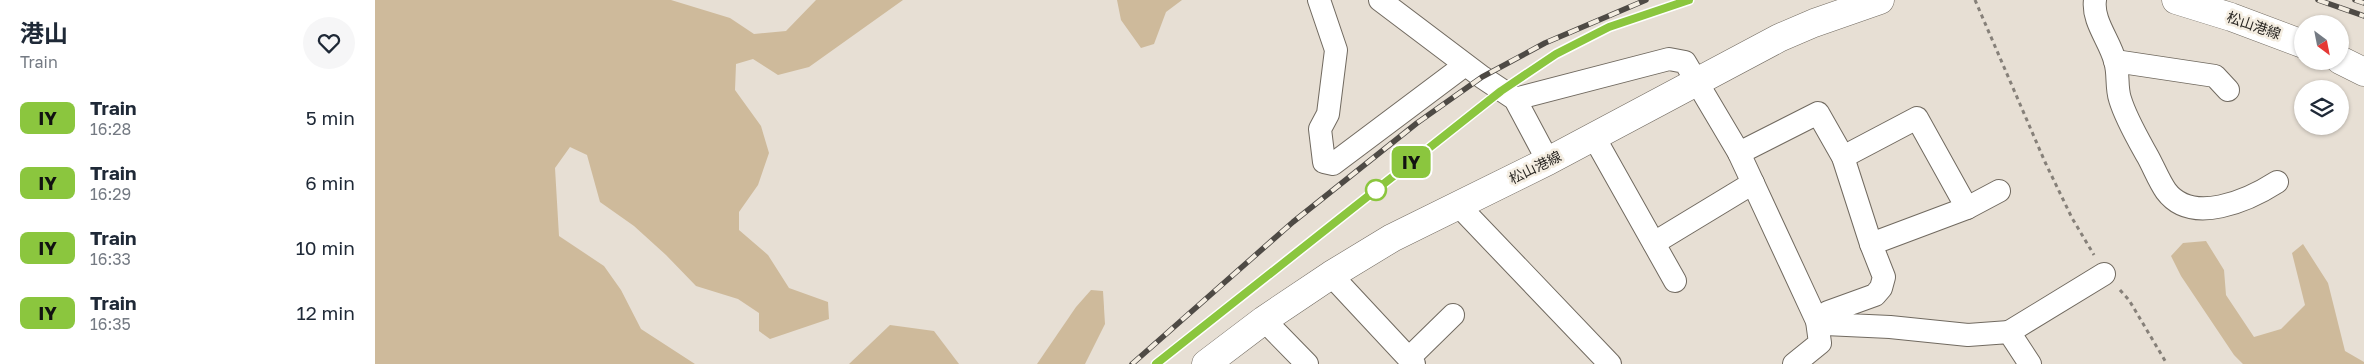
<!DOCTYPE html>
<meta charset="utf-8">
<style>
body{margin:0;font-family:"Golos Text","Noto Sans JP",sans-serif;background:#f6f6f7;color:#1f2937;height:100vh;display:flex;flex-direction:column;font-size:19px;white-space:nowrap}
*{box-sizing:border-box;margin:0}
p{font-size:16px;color:#747a83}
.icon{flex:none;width:28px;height:28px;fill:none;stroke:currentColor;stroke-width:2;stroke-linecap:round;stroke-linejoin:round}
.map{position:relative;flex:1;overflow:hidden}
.drawer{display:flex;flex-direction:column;background:#fff;width:375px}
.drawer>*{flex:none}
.badge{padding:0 10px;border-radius:8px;font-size:18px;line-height:32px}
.needle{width:32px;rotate:148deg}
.buttons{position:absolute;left:1919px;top:15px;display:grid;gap:10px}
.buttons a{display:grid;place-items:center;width:55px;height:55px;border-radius:50%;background:#fff;box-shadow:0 1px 4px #0004;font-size:25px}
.map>.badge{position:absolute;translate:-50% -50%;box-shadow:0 0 0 2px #fff}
.round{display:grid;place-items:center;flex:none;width:52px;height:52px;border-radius:26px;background:#f6f6f7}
.summary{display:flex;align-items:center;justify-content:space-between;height:85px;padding:0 20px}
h1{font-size:24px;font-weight:700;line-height:38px}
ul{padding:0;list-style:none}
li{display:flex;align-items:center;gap:15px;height:65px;padding:0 20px}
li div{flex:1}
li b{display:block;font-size:19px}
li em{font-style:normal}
li .badge{min-width:55px;font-weight:700;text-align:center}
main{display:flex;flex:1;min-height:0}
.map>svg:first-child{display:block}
.green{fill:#ceba9b}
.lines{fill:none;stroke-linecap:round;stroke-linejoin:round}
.street-casing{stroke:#716a60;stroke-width:24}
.primary-casing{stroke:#716a60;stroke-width:29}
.path{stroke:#868079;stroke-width:3;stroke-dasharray:4 4;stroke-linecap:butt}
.street{stroke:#fff;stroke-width:22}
.primary{stroke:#fff;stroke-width:28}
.rail-casing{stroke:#4e4a45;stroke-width:5.5}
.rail{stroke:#f4ede1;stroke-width:4;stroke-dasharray:11;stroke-linecap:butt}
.line-casing{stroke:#fff;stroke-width:11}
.line{stroke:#8bc63e;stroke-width:8}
.stop-dot{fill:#fff;stroke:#8bc63e;stroke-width:2.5}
.labels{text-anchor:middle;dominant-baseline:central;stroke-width:5;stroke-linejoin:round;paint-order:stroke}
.street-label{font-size:14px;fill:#282521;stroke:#f4ede1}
</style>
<main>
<section class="drawer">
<div class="summary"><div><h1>港山</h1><p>Train</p></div><a class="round"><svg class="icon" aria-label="heart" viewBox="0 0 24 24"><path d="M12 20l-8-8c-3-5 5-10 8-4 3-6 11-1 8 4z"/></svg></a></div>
<ul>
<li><span class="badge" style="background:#8bc63e;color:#111">IY</span><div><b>Train</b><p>16:28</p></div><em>5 min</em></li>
<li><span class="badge" style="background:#8bc63e;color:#111">IY</span><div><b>Train</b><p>16:29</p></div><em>6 min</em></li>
<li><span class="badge" style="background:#8bc63e;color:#111">IY</span><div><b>Train</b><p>16:33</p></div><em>10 min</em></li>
<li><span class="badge" style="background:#8bc63e;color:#111">IY</span><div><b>Train</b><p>16:35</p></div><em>12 min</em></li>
</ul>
</section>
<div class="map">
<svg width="1989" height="364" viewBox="0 0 1989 364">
<rect width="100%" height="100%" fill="#e7dfd4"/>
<g class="green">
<path d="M0,0H296L355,18L379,34L411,31L441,0H528L434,67L403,75L378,59L361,64L360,90L386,126L394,153L383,185L364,212V230L393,255L414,288L453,302L454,319L395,339L384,331V313L363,299L321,286L291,255L259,226L225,202L212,155L195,147L180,168L184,236L229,266L246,290L266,329L320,364H0Z"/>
<path d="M742,0H807L791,12L779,44L766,48L746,20Z"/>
<path d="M1831,241L1849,270L1851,295L1879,337L1906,329L1930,305L1917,253L1928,244L1953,283L1970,351L1989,362V364H1868L1859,355L1806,276L1796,256L1808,243Z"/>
<path d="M716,290L728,291L730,324L710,364H662L701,307Z"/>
<path d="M515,325L559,331L584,364H474Z"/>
</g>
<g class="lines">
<g class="street-casing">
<g id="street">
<path d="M944,0L961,50L953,114L945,129L949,162L958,164L1090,65"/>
<path d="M1005,0L1107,77L1140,99L1173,161"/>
<path d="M1720,0C1717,21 1735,41 1740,61C1744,73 1741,87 1745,99C1751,119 1763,139 1773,157C1779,168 1784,181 1791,191C1817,226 1874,200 1902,182"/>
<path d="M1740,61L1840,76L1853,90"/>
<path d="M1140,99L1294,59L1310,62L1364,153L1442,321L1445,343L1419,364"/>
<path d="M1219,137L1300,281"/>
<path d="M1364,153L1443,113L1468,157L1496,244"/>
<path d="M1468,157L1542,118L1592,208"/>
<path d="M1624,191L1592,208L1496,244L1509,277L1506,288L1500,295L1453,312L1442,321L1450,324L1515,327L1593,335L1634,332L1655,364"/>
<path d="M1083,205L1235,364"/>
<path d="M1279,243L1378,183"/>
<path d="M956,275L1039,364"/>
<path d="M889,320L932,364"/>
<path d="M1634,332L1729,274"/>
<path d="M1034,358L1078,315"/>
</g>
</g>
<g class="primary-casing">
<g id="primary">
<path d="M1801,0L1856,17L1928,44"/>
<path d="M1965,60L1989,72"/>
<path d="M831,364L889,320L956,275L1017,238L1173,161L1404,38L1439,23L1505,0"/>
</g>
</g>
<g class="path">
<path d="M1600,0L1670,162L1697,218L1719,255"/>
<path d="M1745,290L1754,300L1792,364"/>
</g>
<use href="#street" class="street"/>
<use href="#primary" class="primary"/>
<g class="rail-casing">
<g id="rail">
<path d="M1943,0L1989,16"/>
<path d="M1980,0L1989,3"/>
<path d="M757,364L918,222L1042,123L1107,77L1170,43L1271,0"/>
<path d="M781,364L1126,91L1181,54L1234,27L1314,0"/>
</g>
</g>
<use href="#rail" class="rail"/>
</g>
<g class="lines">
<g class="line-casing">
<path id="line" d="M781,364L1126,91L1181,54L1234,27L1314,0"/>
</g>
<use href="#line" class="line"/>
</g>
<circle class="stop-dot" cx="1001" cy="190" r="10"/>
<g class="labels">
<g class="street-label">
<text transform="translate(1879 25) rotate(19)">松山港線</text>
<text transform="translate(1160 167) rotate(-26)">松山港線</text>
</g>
</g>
</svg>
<div class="buttons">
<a><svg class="needle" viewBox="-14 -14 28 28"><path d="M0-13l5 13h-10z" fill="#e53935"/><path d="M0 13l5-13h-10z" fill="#747a83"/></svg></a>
<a><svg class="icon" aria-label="layers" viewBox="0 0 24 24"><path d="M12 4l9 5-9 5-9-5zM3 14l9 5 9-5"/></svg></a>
</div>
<b class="badge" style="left:1036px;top:162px;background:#8bc63e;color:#111">IY</b>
</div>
</main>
